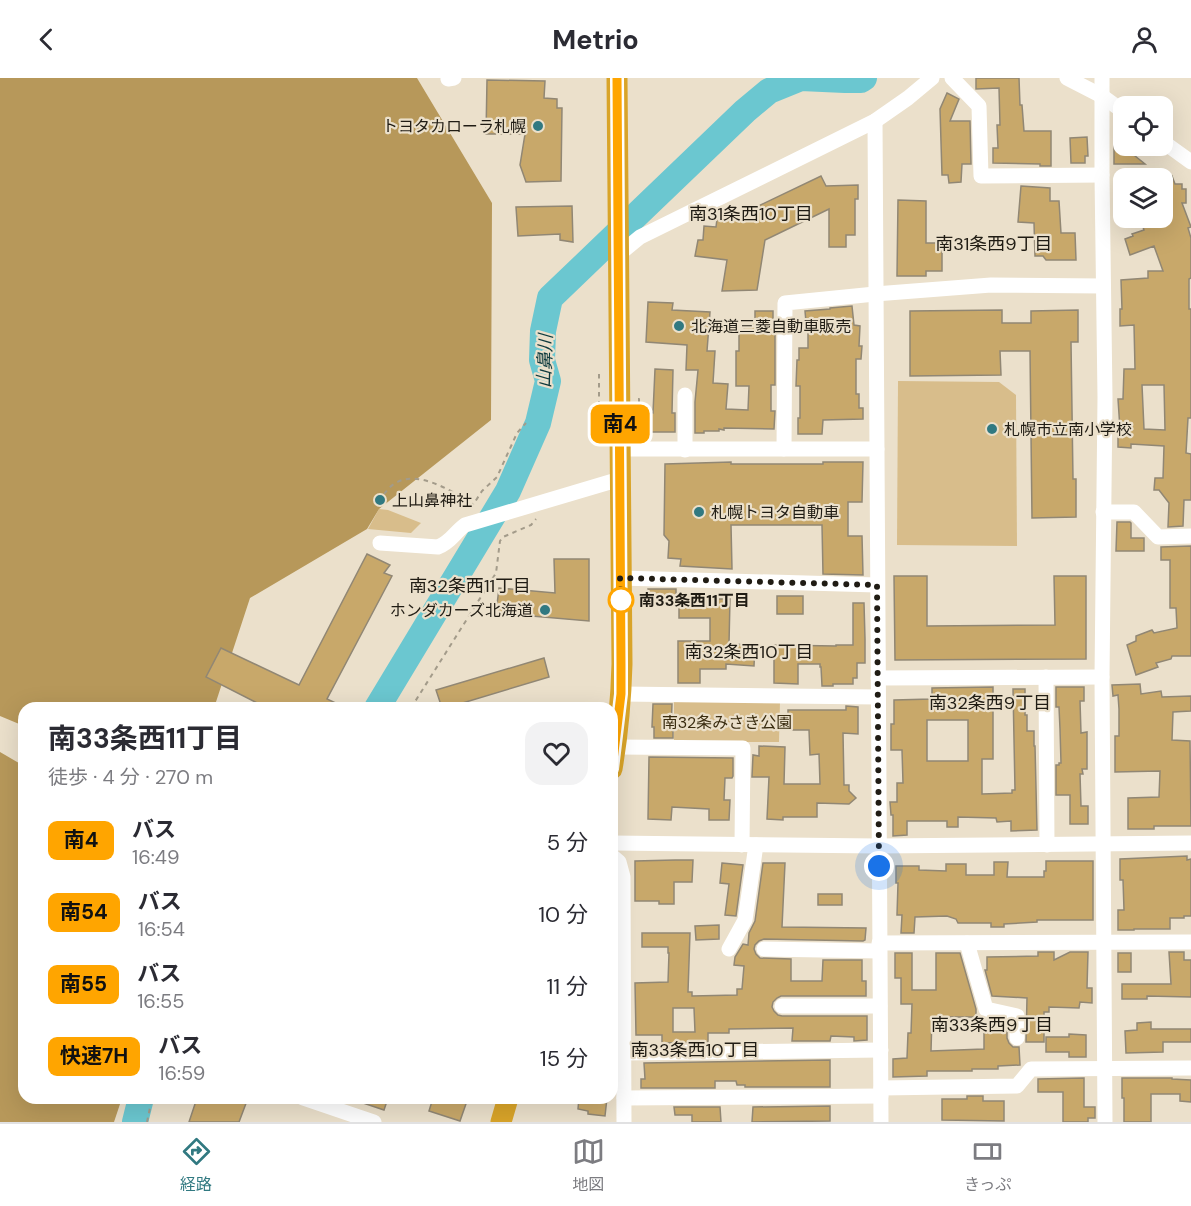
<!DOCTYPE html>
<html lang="ja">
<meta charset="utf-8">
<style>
body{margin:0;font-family:"DM Sans","Noto Sans JP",sans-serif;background:#f2f2f3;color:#2b2b33;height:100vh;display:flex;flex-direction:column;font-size:22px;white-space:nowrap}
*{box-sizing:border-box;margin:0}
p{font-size:20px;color:#7c7c81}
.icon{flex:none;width:33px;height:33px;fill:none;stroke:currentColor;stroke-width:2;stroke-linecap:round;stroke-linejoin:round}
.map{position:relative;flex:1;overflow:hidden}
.panel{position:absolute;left:18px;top:624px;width:600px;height:402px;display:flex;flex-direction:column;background:#fff;border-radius:18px;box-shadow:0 6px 24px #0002}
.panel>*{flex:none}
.badge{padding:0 12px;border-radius:9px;font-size:21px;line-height:39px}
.fabs{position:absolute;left:1113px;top:18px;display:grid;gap:12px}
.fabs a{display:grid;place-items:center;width:60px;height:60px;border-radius:12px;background:#fff;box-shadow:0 6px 24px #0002;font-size:30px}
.you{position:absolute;width:30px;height:30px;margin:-15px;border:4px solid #fff;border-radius:50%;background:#1a73e8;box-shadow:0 0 0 9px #1a73e833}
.map>.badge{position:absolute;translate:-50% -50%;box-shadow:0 0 0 3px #fff}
.round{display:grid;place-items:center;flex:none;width:63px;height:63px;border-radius:18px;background:#f2f2f3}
.head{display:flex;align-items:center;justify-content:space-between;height:102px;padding:0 30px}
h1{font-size:28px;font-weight:700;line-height:45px}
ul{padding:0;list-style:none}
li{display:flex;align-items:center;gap:18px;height:72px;padding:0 30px}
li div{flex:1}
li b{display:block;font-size:22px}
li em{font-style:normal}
li .badge{min-width:66px;font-weight:700;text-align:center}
header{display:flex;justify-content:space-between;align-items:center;height:78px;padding:0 30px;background:#fff;font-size:27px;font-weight:700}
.tab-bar{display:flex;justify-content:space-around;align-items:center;height:84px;border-top:2px solid #e1e1e2;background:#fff;font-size:16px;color:#7c7c81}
.tab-bar a{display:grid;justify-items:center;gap:3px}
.tab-bar .current{color:#317981}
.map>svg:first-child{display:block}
.green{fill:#d8bd8b}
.forest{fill:#b7985a}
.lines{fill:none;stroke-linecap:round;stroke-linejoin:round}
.river{stroke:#6bc7d0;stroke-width:26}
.building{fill:#c8a86a;stroke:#918774;stroke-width:1.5;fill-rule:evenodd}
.path{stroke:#a39b8a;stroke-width:2;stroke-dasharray:4.5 4.5;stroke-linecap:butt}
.minor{stroke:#fff;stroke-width:15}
.highway{stroke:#d9a429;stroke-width:21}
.line-casing{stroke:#fff;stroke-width:14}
.line{stroke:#ffa500;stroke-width:9}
.walk{stroke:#201c14;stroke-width:6;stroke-dasharray:0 10.8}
.poi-dot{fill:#317981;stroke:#ebe0cb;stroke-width:2}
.stop-dot{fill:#fff;stroke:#ffa500;stroke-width:3}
.labels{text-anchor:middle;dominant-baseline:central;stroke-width:4.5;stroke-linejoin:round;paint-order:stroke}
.poi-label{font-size:16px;fill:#201c14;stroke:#ebe0cb;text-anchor:start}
.stop-label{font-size:16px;font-weight:bold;fill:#201c14;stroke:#ebe0cb;text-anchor:start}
.park-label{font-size:16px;fill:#392b0f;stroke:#ebe0cb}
.neighbourhood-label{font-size:18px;fill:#201c14;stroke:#ebe0cb}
.water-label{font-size:18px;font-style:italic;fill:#0c393d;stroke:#ebe0cb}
</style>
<header><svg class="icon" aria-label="back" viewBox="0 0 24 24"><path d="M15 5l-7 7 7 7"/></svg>Metrio<svg class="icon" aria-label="person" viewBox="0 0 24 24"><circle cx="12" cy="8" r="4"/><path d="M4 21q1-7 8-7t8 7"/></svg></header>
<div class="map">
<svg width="1191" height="1044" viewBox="0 0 1191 1044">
<rect width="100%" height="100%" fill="#ebe0cb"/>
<g class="green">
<path d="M898,303L999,304L1016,317L1017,468L897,467Z"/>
<path d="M379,431L388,432L421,445L411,455L368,451Z"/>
<path d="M674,624H780L779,664H674Z"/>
</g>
<g class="forest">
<path d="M0,0H417L492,125L491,342L379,431L367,451L250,520L214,630H24V648L0,638Z"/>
<path d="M0,674L24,688V1020H122L114,1044H0Z"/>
</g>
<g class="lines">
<g class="river">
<path d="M377,630L508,413L538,345L548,303L542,282L543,253L550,220L745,33L769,13L801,0L845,2H861L864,0"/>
<path d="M135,1044L141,1020"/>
</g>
</g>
<g class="building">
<path d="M976,0H1019L1020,27H1022L1024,53H1051V88H1040V86L993,85V70H998L997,47H1000L999,10L976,11Z"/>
<path d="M487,2L545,3L544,20L557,21V30H562L561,103L526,104L520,87L525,56H486Z"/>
<path d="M947,15L959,21L950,43H970L971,86H962L961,104L949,105L948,97H942L940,31Z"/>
<path d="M1087,59L1088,78H1085V85H1071L1070,60Z"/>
<path d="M1114,61L1145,86H1114Z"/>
<path d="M821,98L826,108L858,107V121H855V157H846V169H829V131L765,162L757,212L722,213L727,182L695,178L698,162H703L704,148L716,149L717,141L729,142Z"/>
<path d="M1172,98L1175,106H1182V111H1186V125H1182L1191,149L1188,150L1191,160V200L1189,201V231H1191V340H1188L1186,375L1191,376V422H1184L1183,448L1168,449L1169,425L1159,412H1154L1155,400H1163L1164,368L1131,366V370L1118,369V351H1120L1118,321H1123L1124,291H1135L1134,247L1120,248V231H1122L1121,202L1148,200V193H1163L1154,168L1130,177L1125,161L1133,158L1132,156L1144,152L1143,149L1171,139V99ZM1142,307H1164L1165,352L1144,351Z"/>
<path d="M1021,108L1050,110V123H1059L1061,155H1075L1076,182H1046L1043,178H1035L1034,145L1018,144Z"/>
<path d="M898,122L926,123V165H942V193H926V198H897Z"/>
<path d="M572,128L573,164L560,162V156L518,158L516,129Z"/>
<path d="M648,224L673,225L672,232L710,234L707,273H715L713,305L728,306L726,331L748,332L749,308H736V273H739V252H744L745,244H755V233H773V252H775V307H771V333H775L774,351L724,350V352L719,351V353H704V355H695V324L698,292H686L687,267L646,264Z"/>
<path d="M852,228L854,247L860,248L859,268H862L861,281H856V316H859V330H863V341L823,342L822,356H798V340H800V308H796L797,282H799V270H808V244H806L805,233L830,231V230Z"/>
<path d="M1002,232V245H1031V233L1078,232V264H1071L1073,401H1076V439L1032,440L1030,273H1000L1001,297L910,298V233Z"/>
<path d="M655,291L673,292L672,335H675V354H646L647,335H653Z"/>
<path d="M731,384V386H823V384H863L862,424H848V458H862L863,497L823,496L822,447H731L732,491L680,488L681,481L668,480L669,463L664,457L665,386Z"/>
<path d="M1117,444H1130L1131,445V460H1144V473H1116Z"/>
<path d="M1191,468V578H1172L1171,581L1156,585L1158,589L1136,597L1127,567L1136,563V558L1152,552L1154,555L1177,550L1176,530H1170V482H1161V469Z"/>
<path d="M367,476L390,487L384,495L392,498L327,621L346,630H267L206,599L221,570L299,607Z"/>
<path d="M554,481H589V543L496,535L499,510L555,515Z"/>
<path d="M894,498H927V548L1055,547L1054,498H1086V581L895,582Z"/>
<path d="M648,511H676V516H701V521H730L729,566L755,567L754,588L726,586V591H700V605H678V563H710V540H679V527L648,526Z"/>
<rect x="777" y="518" width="26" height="18"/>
<path d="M853,525H864L865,561V585H857V600H853V606H833V608H822L821,589H820V586H798V606L774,605V567L836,568V567H853Z"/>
<path d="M544,580L549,599L446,630H442L436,612Z"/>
<path d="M1140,606L1141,616L1161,613L1162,619L1191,618V633L1173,634L1172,662L1190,663L1191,748H1154V751H1128V720L1159,719L1160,693L1115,694V658H1119V631L1118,617L1113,618L1112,607Z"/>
<path d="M993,609V681H982V716L1012,715V712H1015L1013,611H1025V637H1027V653H1034V668H1035L1037,752L1011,753V743L997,744L996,740L958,739V749H947V743H907V757L893,758V737H891L890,724H897V705H903L902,672H891V646H894V622L932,621V610ZM927,642H968V683H927Z"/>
<path d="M1056,609H1084V623H1080L1081,655L1087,654V691H1082L1083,696H1080L1081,728H1088V746H1070V717H1056V687H1059V685H1061L1060,651L1059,629H1056Z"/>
<path d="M653,626H672L671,652H673V660H654V649H652Z"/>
<path d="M846,628L858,629V656L843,655L844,707H849V713L856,720L849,726L817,725V739H783V742L767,741L769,699H752L753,677L759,678V668L785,669L784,706H820L819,676L810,677L809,652H788V632H846Z"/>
<path d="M649,679L733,680V698L732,700H725L724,722H730L729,742H709V731L672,729L671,742L648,741Z"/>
<path d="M1187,778V782L1191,781V838H1184V840H1170V851H1134V852H1118V832H1124L1123,802H1120V781Z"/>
<path d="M675,782H693L692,804H674V826H659V823H635V783Z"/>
<path d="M1046,783H1093V842H1037V844L1004,846V849H991V845H958L956,841L947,838L915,839L914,855H901L902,837H897L898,805H896V788H919V792L946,793V786H966V797H994V784H1008L1007,799H1044V793H1046Z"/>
<path d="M722,785L743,787L736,838L725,837L729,806L720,805Z"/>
<path d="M763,785H785L782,849L866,850L865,862L863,863L764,861L759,863L755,867L754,871L756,876L760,880L791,881V903H822L823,882H862V903H866V918H781L777,920L773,924L772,929L774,933L778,937L782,938H867V962L854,963V959L831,958L830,963H792L793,950L729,951V955H708V964L662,965V957H636L635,905L668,904L669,875H668V869H642V855H690L688,914H692V918L737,917V911H742L744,888L734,887L735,879L743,866L748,867L749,855L755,843ZM673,930H694L695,954H673Z"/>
<rect x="818" y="816" width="24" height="11"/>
<path d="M719,847V861L696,862L695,848Z"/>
<path d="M1038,874H1054V882L1070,874H1088L1087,910H1092V925L1080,924L1079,930L1049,929V934H1044V964H1026L1027,920L992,918L985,892H987V879L1038,878Z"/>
<path d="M1169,874H1184V882H1191V919L1147,918V921H1122V906H1171Z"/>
<path d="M895,875H912V912H936V875H960L976,931V939H932L931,973L984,971V950H1007V960L1009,965L1013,969H1019L1020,987L998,988V991H972V993H927V998L893,999V981L907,980L908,955H911L912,926H901V900H895Z"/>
<rect x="1118" y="875" width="13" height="19"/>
<path d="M1151,944V951H1191V964H1163V974L1126,975L1125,953L1137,952V945Z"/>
<path d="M1069,956L1086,957V979H1069V974H1046V959H1069Z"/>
<path d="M830,982V1009H745V1007H737L736,1003H715V1010H641V1001H645L644,985Z"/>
<path d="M1084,1000V1029H1095V1040H1088V1044H1063V1014H1038V1001Z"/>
<path d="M1122,1000H1172V1001L1191,1002V1024L1180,1023V1016H1151V1044H1124V1020H1122Z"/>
<path d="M967,1018H983V1023H1004V1043L942,1042V1021H967Z"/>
<path d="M197,1020H248L239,1044H189Z"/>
<path d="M354,1020H388L384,1032L354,1022Z"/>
<path d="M433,1020H468L460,1043L429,1033Z"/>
<path d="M579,1020H607L605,1038L588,1036V1033L578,1031Z"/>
<path d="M830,1028V1043L752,1044L753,1029Z"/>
<path d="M674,1029H720L721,1044H692V1037H675Z"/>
</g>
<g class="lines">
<g class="path">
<path d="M599,296V347"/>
<path d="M638,321H639V341"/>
<path d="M384,416C387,413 390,408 394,406C417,390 453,414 473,426"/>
<path d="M471,430L482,413L497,399L517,355L526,345"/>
<path d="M411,630L496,495L500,463L503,459L531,447L536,441"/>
<path d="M147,1044L152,1020"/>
</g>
<g class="minor">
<path d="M952,0L979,28L981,98L1102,97"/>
<path d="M1067,0L1102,18L1124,34"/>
<path d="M1102,0V97L1105,319L1102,599L1105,1044"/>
<path d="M448,1L454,0"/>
<path d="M875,43L881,1044"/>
<path d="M1162,63L1191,84"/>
<path d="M618,177L640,159L875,43L908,20L932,0"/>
<path d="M685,317V372"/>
<path d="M620,371H877"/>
<path d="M784,371L785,225L875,216L991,207L1103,208"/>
<path d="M1103,434H1134L1158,459L1191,458"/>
<path d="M380,465L438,469C451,464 454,455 465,447L620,401"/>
<path d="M620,500L877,507"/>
<path d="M1046,599L1047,767"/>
<path d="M878,600L1102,599"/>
<path d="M621,616L878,619"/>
<path d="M616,669L743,670L742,767"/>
<path d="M612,765L878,768L1191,765"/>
<path d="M612,778L619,784L623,799L624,1044"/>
<path d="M879,865L1191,864"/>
<path d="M967,865L986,931L1017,938V960"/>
<path d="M729,871L745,842L756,767"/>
<path d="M764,871L879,873"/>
<path d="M782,928H880"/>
<path d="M624,975L881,972"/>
<path d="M881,1010L1017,1008L1031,991L1191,990"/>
<path d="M303,1020L374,1044"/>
<path d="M624,1020L881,1018"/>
</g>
<g class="highway">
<path d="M612,691C618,656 621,621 622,586L617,0"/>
<path d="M501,1044L508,1020"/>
</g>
</g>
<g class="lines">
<g class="line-casing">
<path id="line" d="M612,691L621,616V586L617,0"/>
</g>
<use href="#line" class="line"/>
<path class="walk" d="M621,522L620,500L877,507L879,788"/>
</g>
<g class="poi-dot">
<circle cx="538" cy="48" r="6"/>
<circle cx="679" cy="248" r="6"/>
<circle cx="992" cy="351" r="6"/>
<circle cx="380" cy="422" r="6"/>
<circle cx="699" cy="434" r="6"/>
<circle cx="545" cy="532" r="6"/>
</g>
<circle class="stop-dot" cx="621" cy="522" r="12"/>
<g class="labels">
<g class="poi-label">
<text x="526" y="48" text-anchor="end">トヨタカローラ札幌</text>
<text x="691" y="248">北海道三菱自動車販売</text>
<text x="1004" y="351">札幌市立南小学校</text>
<text x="392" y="422">上山鼻神社</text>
<text x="711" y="434">札幌トヨタ自動車</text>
<text x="533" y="532" text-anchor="end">ホンダカーズ北海道</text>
</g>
<g class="stop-label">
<text x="639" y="522">南33条西11丁目</text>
</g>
<g class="park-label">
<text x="727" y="644">南32条みさき公園</text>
</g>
<g class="neighbourhood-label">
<text x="751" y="136">南31条西10丁目</text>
<text x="994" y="166">南31条西9丁目</text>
<text x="470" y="508">南32条西11丁目</text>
<text x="749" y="574">南32条西10丁目</text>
<text x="990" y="625">南32条西9丁目</text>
<text x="992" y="947">南33条西9丁目</text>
<text x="695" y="972">南33条西10丁目</text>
</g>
<g class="water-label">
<text transform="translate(545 283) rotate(-88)">山鼻川</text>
</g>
</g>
</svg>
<div class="fabs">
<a><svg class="icon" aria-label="locate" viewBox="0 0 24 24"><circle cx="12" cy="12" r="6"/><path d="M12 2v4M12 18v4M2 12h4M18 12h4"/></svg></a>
<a><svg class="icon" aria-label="layers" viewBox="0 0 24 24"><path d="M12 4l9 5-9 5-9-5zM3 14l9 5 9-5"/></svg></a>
</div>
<div class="you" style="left:879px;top:788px"></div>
<b class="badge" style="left:620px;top:346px;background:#ffa500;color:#111">南4</b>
<section class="panel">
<div class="head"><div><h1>南33条西11丁目</h1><p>徒歩 · 4 分 · 270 m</p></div><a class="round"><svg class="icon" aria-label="heart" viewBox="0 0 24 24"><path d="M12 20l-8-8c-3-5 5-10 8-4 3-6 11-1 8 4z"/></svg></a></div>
<ul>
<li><span class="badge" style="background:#ffa500;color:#111">南4</span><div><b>バス</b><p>16:49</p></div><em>5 分</em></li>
<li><span class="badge" style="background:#ffa500;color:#111">南54</span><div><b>バス</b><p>16:54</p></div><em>10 分</em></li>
<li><span class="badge" style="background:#ffa500;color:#111">南55</span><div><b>バス</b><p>16:55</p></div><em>11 分</em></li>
<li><span class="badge" style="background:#ffa500;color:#111">快速7H</span><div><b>バス</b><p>16:59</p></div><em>15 分</em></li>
</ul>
</section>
</div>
<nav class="tab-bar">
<a class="current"><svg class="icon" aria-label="directions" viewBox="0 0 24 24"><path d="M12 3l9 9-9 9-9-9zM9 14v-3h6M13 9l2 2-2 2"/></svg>経路</a>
<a><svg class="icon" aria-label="map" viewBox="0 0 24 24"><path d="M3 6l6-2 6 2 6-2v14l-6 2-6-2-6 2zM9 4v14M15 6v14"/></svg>地図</a>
<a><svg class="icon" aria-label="tickets" viewBox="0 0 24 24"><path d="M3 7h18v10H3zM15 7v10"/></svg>きっぷ</a>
</nav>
